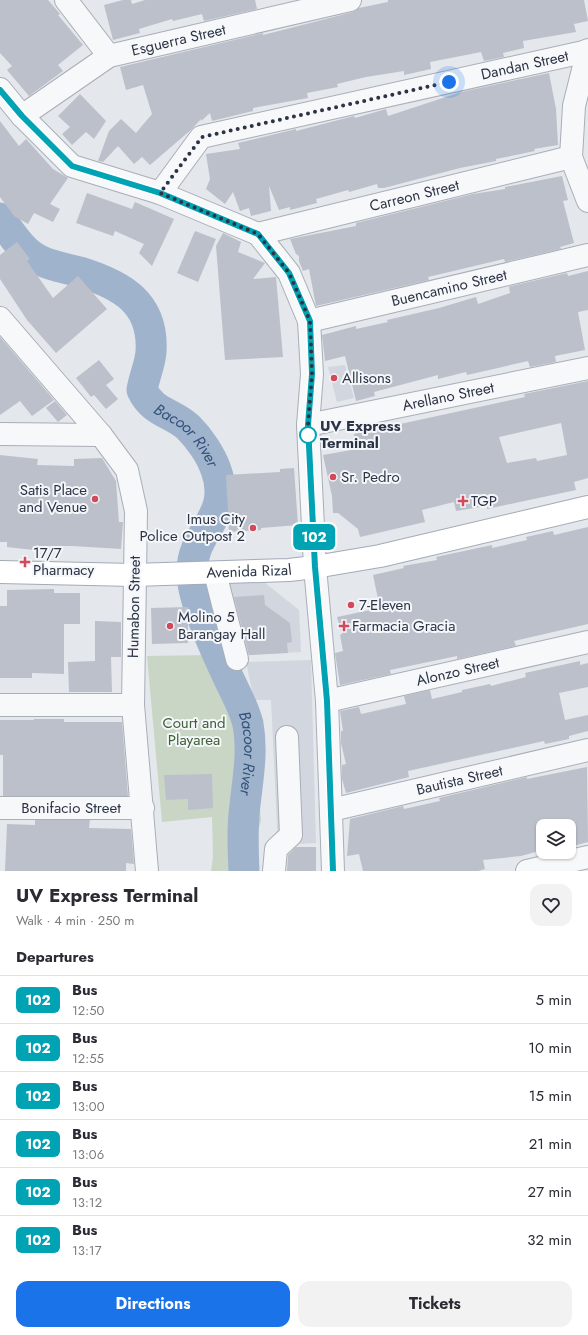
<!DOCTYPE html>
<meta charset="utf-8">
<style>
body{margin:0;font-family:Jost,sans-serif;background:#f2f2f3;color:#2b2b33;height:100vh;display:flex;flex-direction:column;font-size:15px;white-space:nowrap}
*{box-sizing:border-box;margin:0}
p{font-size:13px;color:#7c7c81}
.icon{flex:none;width:22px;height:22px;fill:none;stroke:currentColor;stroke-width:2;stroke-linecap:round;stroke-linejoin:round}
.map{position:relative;height:871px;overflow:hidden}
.drawer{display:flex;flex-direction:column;background:#fff;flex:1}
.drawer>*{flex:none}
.badge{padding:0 8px;border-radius:6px;font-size:14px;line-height:26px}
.tools{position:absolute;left:536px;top:819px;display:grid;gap:8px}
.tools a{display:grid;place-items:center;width:40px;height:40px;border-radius:8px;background:#fff;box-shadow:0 1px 3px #0004;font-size:20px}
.you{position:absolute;width:20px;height:20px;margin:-10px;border:3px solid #fff;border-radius:50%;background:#1a73e8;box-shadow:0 0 0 6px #1a73e833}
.map>.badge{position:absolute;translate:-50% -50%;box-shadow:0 0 0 2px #fff}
h2{padding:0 16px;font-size:15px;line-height:36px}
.round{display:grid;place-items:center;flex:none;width:42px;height:42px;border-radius:12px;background:#f2f2f3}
.head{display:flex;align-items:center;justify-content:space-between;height:68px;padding:0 16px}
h1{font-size:19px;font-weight:700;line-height:30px}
.cta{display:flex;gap:8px;margin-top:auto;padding:8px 16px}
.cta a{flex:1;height:46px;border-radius:12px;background:#1a73e8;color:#fff;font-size:16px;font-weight:700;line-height:46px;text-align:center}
.cta a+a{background:#f2f2f3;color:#2b2b33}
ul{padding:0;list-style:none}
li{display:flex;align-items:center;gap:12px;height:48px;padding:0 16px;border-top:1px solid #e1e1e2}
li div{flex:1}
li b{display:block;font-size:15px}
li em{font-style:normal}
li .badge{min-width:44px;font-weight:700;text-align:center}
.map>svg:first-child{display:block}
.built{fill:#d2d6de}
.green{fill:#c9d6c5}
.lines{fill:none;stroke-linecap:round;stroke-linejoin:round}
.river{stroke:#9fb4cc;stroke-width:31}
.building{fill:#bbc0ca;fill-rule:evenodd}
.minor-casing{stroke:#a9aeb7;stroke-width:24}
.major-casing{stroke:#a3abb8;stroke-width:24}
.minor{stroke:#f7f8fa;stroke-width:22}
.major{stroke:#fff;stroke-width:22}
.line-casing{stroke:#fff;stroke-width:9}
.line{stroke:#00a3b4;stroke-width:6}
.walk{stroke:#2b3445;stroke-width:4;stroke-dasharray:0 7.2}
.poi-dot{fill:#d1495b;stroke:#f4f6f9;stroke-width:1.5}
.stop-dot{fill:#fff;stroke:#00a3b4;stroke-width:2}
.labels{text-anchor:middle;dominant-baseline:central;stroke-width:4;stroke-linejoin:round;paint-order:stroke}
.street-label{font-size:15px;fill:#2b3445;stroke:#f4f6f9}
.poi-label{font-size:15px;fill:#2b3445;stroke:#f4f6f9;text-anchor:start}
.stop-label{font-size:15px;font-weight:bold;fill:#2b3445;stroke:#f4f6f9;text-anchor:start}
.park-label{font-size:15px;fill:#3f6138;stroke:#f4f6f9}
.water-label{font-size:16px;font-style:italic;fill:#34527a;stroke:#f4f6f9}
</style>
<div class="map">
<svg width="588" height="871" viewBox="0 0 588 871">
<rect width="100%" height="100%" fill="#e4e7ec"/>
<g class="built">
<path d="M345,365L354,398L337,402L328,367Z"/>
<path d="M264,582L299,610L301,652L248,655L231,664L198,584Z"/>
<path d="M311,660L316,843L278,845L271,700H254L246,662Z"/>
</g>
<path class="green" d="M198,584L257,722L260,749L257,776L261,821L255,842L256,871H211L213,857L212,817L162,822L147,656L209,655L225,694L191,610L185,586Z"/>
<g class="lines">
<path class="river" id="s1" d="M0,218C9,230 19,247 31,255C45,265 64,268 80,272C122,285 154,303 151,352C150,365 144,377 142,390C153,413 171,412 188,427C199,438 211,455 216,470C233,516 192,531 192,571C191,599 217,653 229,679C236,694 244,708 248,724C253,752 248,777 245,805C242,827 243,849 244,871"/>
</g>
<g class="building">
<path d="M0,0H48L60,14L58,15L83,45L58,65L63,71L29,96L7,70L12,66L0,53Z"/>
<path d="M123,0H131L132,4L145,0H255L257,9L204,21L202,14L173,21L172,19L139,29L140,33L113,40L104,5Z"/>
<path d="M388,0H584L588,21L574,24L576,32L523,41L524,48L503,53L504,57L484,61L481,52L466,55L430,62L431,69L404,75V71L366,77L337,84L338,87L307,93L308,98L253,108V111L212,121L210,113L201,121V119L192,129L150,165L142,157L134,164L118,146L103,162L98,161L109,131L121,119L136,133L152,114L143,85L126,90L120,67L263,33V35L353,12L359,8L388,2Z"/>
<path d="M549,73L556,109L558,145L534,149L535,151L496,159V161L460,168L384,188H378L377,184L349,192L348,190L316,199L317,203L290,210V207L279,210L269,186L271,211L251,216L249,208L240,211L233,192L225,204L206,189L210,179L206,154L240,149L238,143L296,129V131L354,116L355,118L386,109L388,116L461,92Z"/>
<path d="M80,94L106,121L94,139L86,132L72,145L62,134L70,127L58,116Z"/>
<path d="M0,121L19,146L26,139L53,169L68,178L50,204L60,209L53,222L34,213L28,224L14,216L0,197Z"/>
<path d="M562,176L568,200L563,201L574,243L560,247L561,249L505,262L504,259L428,277L429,280L316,306L309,269L303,271L299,261V256L296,254L290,239L356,226V223L364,221L473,194L505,189V187Z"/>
<path d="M87,193L132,209L135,202L174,219L152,266L139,253L144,244L115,231L113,236L76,223Z"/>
<path d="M195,231L216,239L198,282L177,273Z"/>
<path d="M223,233L241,242L238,252L265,263L253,279L276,277L283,357L225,360L216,246Z"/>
<path d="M17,242L30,259L27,261L53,298L78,276L107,309L56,353L27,320L0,279V255Z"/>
<path d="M588,271V310L578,312L585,350L555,356L556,362L530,367L528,361L467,375L466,372L438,379V375L374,392L375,396L356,401L345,356L325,361L322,335L356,326V329L388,322L387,320L439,308L476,297L478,304L510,293L509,287L511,286L567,273L568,276Z"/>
<path d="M0,337L54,400L32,416L20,401L0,415Z"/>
<path d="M99,360L114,379L106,385L118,399L106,409L94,395L91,397L76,378Z"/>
<path d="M588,381V478L574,482L576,490L487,509V506L456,511L454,502L422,510L425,522L360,537L358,529L338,513H333L332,496L323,455L357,449L354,434L525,397L524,394ZM561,423L567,455L537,461L536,458L507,463L499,437Z"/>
<path d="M55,401L67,415L58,422L46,408Z"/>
<path d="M0,455L38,459L37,465L74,466V459L102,458L116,481L119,522H123L121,549L72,546H35L34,550L7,547V542H0Z"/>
<path d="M294,468L298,525L261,528V530L229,532L226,475L280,472V469Z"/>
<path d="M588,527V624L514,641L516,646L457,659V656L390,670L391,674L340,685L335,653L343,651L340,635L342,634L337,617L380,608L373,575L404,568L403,566L437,560L436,557L492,545V548L527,540L526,537L553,531L554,535Z"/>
<path d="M54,589V593H80V624H64V674L32,673V678H0V606H7V590Z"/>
<path d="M264,595L265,605L290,623L292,642L287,643L288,653L249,655L234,597Z"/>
<path d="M188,607V643L152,644L151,608Z"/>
<path d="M95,621L121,622V657H111L112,692H69L68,662L95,661Z"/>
<path d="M580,661V665L588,663V687L559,693L565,720L588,715V731L569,736V739L545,744L544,741L408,771L409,777L346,793L342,779V765L346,764L341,743V731H343L340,711L359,707L361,714L406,704L404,696L430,690L432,699L462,692V690L490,684L491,686L526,677L525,673Z"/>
<path d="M34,719H64V722H122L128,796H3V755H0V720H34Z"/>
<path d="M587,767L588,842L569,847V826H543V850L521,856L483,860L485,869L478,871H363L359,854L347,856L350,819L403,806L404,809L440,801L439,798L527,777V779Z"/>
<path d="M212,774L213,808L188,810V799L166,800L164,775Z"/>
<path d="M35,820H90L89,828L131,829L134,864L126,863V871H5L7,824L35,825Z"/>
<path d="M296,847H316V871H287L288,855Z"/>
</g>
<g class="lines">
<g class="minor-casing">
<g id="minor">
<path d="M66,0L109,56"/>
<path d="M588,50L574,106L571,157L588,201"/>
<path d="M0,89L22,116L72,166L160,193L258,234L289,273L309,321L312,374L308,425L315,567L327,701L333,871"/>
<path id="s2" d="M22,116L109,56L350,0"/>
<path id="s3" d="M160,193L201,137L588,51"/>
<path id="s4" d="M258,234L571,157"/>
<path d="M0,318L101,435L127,470L136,511L133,705L147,871"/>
<path id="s5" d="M309,321L588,255"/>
<path id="s6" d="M308,425L588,368"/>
<path d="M0,434L101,435"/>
<path d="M215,573L237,659"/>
<path id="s7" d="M327,701L588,642"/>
<path d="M0,705H133"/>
<path id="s8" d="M0,808H143"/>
<path id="s9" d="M331,810L588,750"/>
<path d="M274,871L276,849L291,835L287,737"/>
<path d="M527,871L588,857"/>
</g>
</g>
<g class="major-casing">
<g id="major">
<path id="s10" d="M0,572L134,575L289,570L315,567L380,556L588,507"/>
</g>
</g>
<use href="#minor" class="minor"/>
<use href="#major" class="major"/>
</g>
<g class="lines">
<g class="line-casing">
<path id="line" d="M0,90L22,116L72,166L160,193L258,234L289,273L310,321L312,374L308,425L315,567L327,701L333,871"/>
</g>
<use href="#line" class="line"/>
<path class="walk" d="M308,435V440V425L312,374L310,321L289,273L258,234L160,193L202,137L449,82"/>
</g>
<g class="poi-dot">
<circle cx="334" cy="378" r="4"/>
<circle cx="333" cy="477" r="4"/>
<circle cx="95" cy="499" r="4"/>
<path d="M461 495h4v4h4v4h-4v4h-4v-4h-4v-4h4z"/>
<circle cx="253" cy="528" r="4"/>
<path d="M23 556h4v4h4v4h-4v4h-4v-4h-4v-4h4z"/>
<circle cx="351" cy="605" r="4"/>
<circle cx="170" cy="626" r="4"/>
<path d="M342 620h4v4h4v4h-4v4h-4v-4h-4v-4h4z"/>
</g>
<circle class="stop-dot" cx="308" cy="435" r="8"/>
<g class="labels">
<g class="street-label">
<text stroke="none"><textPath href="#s2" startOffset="177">Esguerra Street</textPath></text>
<text stroke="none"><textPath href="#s3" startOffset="401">Dandan Street</textPath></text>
<text stroke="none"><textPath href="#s4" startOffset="161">Carreon Street</textPath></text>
<text stroke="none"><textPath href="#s5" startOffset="144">Buencamino Street</textPath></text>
<text stroke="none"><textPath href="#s6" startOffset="143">Arellano Street</textPath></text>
<text stroke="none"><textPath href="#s10" startOffset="249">Avenida Rizal</textPath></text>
<text transform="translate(134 607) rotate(-89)">Humabon Street</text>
<text stroke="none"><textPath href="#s7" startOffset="134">Alonzo Street</textPath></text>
<text stroke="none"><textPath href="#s9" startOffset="132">Bautista Street</textPath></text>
<text stroke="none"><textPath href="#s8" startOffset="71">Bonifacio Street</textPath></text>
</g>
<g class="poi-label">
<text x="342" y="378">Allisons</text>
<text x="341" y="477">Sr. Pedro</text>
<text x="87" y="490" text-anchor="end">Satis Place<tspan x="87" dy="17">and Venue</tspan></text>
<text x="471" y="501">TGP</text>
<text x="245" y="519" text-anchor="end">Imus City<tspan x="245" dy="17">Police Outpost 2</tspan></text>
<text x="33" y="553">17/7<tspan x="33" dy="17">Pharmacy</tspan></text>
<text x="359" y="605">7-Eleven</text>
<text x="178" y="617">Molino 5<tspan x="178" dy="17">Barangay Hall</tspan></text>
<text x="352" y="626">Farmacia Gracia</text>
</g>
<g class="stop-label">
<text x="320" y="426">UV Express<tspan x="320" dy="17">Terminal</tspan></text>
</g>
<g class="park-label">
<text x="194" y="723">Court and<tspan x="194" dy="17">Playarea</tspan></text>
</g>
<g class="water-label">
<text stroke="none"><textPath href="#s1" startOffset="322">Bacoor River</textPath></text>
<text stroke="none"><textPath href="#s1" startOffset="670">Bacoor River</textPath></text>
</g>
</g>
</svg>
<div class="tools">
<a><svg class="icon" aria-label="layers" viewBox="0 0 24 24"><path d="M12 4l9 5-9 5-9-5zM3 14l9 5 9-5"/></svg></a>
</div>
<div class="you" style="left:449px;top:82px"></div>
<b class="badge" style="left:314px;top:537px;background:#00a3b4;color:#fff">102</b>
</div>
<section class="drawer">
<div class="head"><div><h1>UV Express Terminal</h1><p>Walk · 4 min · 250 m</p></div><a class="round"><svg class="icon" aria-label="heart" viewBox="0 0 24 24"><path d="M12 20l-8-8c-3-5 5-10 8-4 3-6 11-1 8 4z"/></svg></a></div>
<h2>Departures</h2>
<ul>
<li><span class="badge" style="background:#00a3b4;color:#fff">102</span><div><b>Bus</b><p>12:50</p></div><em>5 min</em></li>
<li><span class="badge" style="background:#00a3b4;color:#fff">102</span><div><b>Bus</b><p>12:55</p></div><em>10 min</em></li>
<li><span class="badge" style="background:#00a3b4;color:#fff">102</span><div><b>Bus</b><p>13:00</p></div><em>15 min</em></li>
<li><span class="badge" style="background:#00a3b4;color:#fff">102</span><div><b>Bus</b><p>13:06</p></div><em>21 min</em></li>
<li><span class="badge" style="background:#00a3b4;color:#fff">102</span><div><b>Bus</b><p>13:12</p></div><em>27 min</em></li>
<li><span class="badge" style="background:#00a3b4;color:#fff">102</span><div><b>Bus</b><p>13:17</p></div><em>32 min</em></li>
</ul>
<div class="cta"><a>Directions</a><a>Tickets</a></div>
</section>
